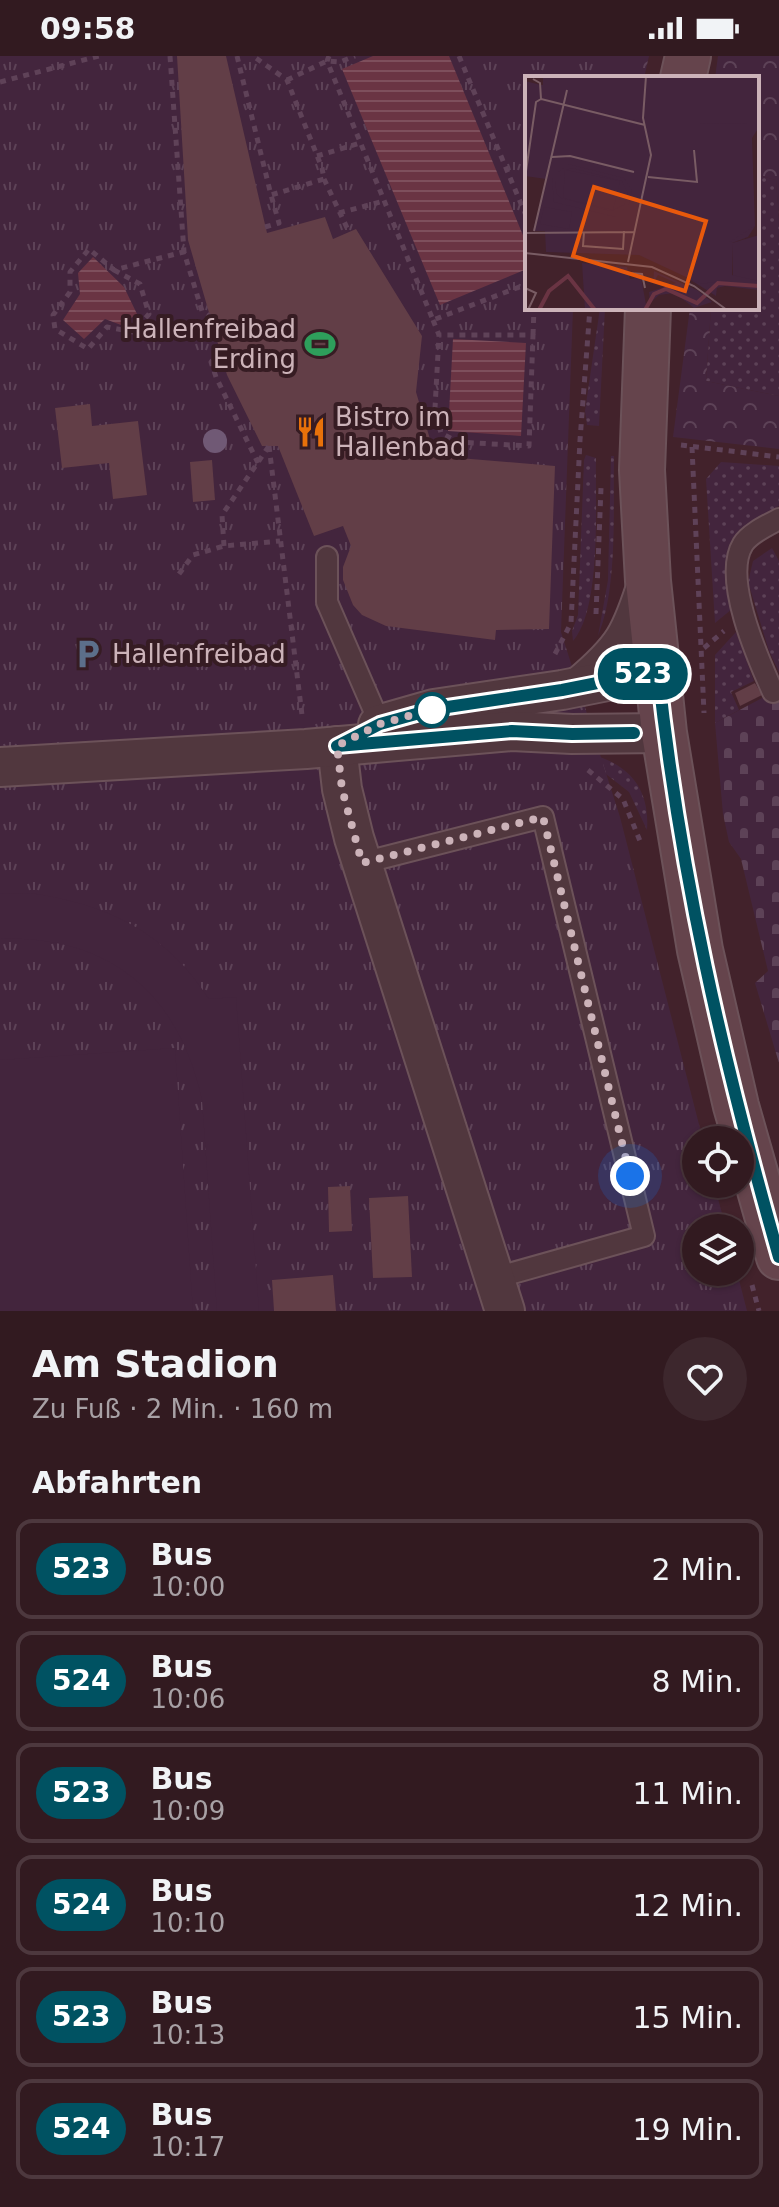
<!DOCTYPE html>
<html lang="de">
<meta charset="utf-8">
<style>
body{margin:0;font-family:"DejaVu Sans",sans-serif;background:#3d272d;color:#f1f3f6;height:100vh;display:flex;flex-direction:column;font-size:30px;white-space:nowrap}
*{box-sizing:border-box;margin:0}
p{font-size:26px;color:#a8a1a5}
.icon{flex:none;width:44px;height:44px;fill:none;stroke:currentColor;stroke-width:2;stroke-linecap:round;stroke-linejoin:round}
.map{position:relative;height:1255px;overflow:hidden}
.side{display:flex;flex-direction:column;background:#321a20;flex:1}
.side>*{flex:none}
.badge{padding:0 16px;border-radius:26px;font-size:28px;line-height:52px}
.buttons{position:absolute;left:682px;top:1070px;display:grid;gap:16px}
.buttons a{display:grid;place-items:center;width:72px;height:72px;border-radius:50%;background:#321a20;box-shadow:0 2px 6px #0004,0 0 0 2px #4d383e;font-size:40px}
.you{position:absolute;width:40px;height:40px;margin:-20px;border:6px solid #fff;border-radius:50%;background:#1a73e8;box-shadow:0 0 0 12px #1a73e833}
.map>.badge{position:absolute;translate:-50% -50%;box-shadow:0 0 0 4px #fff}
h2{padding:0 32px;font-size:30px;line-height:72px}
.round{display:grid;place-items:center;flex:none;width:84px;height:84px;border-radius:42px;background:#3d272d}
.headline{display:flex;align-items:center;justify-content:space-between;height:136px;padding:0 32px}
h1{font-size:38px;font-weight:800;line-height:60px}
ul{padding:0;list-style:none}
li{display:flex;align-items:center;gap:24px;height:100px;margin:0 16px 12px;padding:0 16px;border:4px solid #4d383e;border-radius:16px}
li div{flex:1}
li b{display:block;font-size:30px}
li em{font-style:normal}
li .badge{min-width:88px;font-weight:700;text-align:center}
.status{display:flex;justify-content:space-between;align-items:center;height:56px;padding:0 40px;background:#321a20;direction:ltr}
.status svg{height:22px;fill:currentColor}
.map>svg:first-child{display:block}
.grass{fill:url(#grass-dots)}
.forest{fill:url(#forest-crowns)}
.cemetery{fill:url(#cemetery-stones)}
.park{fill:url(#park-tufts)}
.pitch{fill:#43253d}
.water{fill:url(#water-rules)}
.building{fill:#623e47}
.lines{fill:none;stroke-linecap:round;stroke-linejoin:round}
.lane-casing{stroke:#6c5259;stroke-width:24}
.street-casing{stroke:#6c5259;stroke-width:42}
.secondary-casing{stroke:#6c5259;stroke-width:48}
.path{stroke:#5f4258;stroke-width:5;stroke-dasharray:6 6;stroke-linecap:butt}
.lane{stroke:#51373e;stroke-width:20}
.street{stroke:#51373e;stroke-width:38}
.secondary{stroke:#65444c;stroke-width:44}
.tree{fill:#705975}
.line-casing{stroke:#fff;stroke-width:18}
.line{stroke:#005262;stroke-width:12}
.walk{stroke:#ccb3b9;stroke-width:8;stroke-dasharray:0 14.4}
.stop-dot{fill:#fff;stroke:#005262;stroke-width:4}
.labels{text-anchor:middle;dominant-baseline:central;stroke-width:8;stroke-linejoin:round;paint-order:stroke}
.poi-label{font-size:26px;fill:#ccb3b9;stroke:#361c23;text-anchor:start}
.inset-river{fill:none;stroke:#6a3443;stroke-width:4}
.inset-road{fill:none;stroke:#795c64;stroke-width:2}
.view{fill:#e8590c;fill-opacity:0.15;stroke:#e8590c;stroke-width:4}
.inset-edge{fill:none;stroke:#ccb3b9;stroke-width:4}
</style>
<div class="status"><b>09:58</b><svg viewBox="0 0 49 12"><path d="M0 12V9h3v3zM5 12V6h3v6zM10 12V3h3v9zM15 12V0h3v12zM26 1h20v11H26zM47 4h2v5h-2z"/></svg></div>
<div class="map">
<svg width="779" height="1255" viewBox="0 0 779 1255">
<defs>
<pattern id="grass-dots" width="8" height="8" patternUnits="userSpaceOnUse" patternTransform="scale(2)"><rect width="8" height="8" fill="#43253d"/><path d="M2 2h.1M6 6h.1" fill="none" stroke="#5d4257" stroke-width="1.8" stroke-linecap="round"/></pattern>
<pattern id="forest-crowns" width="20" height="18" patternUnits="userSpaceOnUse" patternTransform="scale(2)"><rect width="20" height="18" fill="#43253d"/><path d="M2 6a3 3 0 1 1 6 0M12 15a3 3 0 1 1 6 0" fill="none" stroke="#5d4257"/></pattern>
<pattern id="cemetery-stones" width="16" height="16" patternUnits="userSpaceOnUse" patternTransform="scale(2)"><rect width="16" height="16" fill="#43253d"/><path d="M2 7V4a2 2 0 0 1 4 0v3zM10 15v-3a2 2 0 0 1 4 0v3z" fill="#5d4257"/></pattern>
<pattern id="park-tufts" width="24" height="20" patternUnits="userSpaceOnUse" patternTransform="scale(2)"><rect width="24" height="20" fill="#43253d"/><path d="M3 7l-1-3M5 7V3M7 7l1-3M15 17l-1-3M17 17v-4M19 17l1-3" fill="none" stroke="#5d4257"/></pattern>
<pattern id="water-rules" width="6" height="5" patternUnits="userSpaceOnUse" patternTransform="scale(2)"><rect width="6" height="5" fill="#6a3443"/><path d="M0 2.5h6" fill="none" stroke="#7e4f5c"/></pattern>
</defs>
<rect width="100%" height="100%" fill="#42222b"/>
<g class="grass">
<path d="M757,119L776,124L779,163V340L706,325L711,252H757Z"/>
<path d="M600,252H605L599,370L587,369L585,355Z"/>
<path d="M586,399L596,402C595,447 602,552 573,585L572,575L578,559L584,404Z"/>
<path d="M611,400H614C613,452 618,532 598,580L608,524Z"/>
<path d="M721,406L779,410V450L746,469L730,496L732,553L715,567L706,423Z"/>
<path d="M772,492L779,505V616L769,595L748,526L753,505Z"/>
<path d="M736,576L754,625L731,636L739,654L715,667V599Z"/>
<path d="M591,698C629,709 650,732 647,774L629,736L602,715Z"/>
</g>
<g class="forest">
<path d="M612,0H649L644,22H607Z"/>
<path d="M718,0H779V163L776,124L757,119V22H715Z"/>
<path d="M690,252H711L706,325L779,340V393L673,381Z"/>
</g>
<path class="cemetery" d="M779,633V1007L755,927L768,915L741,803L729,786L723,758L715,667Z"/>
<path class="park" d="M0,0H627L622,22H527V252H573L561,576L620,761L703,1084H696V1128H714L726,1172H696V1216H737L747,1255H0Z"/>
<g class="pitch">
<path d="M30,837C107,848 166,876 209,943L236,941L259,1255H217L202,1044C179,938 110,879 0,883V838Z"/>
<path d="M175,992L193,1255H0V1004Z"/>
</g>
<g class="water">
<path d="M373,0H449L527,189V213L440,249L342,13Z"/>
<path d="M93,201L124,231L137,258L121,269L105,263L84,283L63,264L80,238L78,217Z"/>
<path d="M453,283L526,287L521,380L448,375Z"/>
</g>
<g class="building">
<path d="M177,0H226L267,177L325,161L333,183L356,173L422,280L416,336L435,400L555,410L549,573L496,574L495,584L386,570L362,559L353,549L343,524V511L351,490L343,470L314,480L278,390H262L227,319L188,184Z"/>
<path d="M90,348L92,370L138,365L147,439L113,443L109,407L62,412L55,352Z"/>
<path d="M212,404L215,444L193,446L190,406Z"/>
<path d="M755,627L762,639L740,650L735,637Z"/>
<path d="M350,1130L352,1175L329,1176L328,1131Z"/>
<path d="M408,1140L412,1221L373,1222L369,1142Z"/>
<path d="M333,1219L336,1255H274L272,1224Z"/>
</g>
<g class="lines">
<g class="lane-casing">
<g id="lane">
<path d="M327,501V546L380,668"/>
<path d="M773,636C758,603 722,522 743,488C750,477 768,469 779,463"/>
<path d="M362,807L543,761L644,1180L495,1222"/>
</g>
</g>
<g class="street-casing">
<g id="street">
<path d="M580,630C624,593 631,579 648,525"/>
<path d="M378,669L434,653L562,634L658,615"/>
<path d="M337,690L342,733L354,782L505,1255"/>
<path d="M0,711L306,693L512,675L572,678L664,677"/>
</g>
</g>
<g class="secondary-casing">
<g id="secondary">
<path d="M683,22L688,0"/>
<path d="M648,252L642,414L648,525L664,677L700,894L736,1050L779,1201"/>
</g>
</g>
<g class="path">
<path d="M170,0L184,196L202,255L211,261"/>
<path d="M237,0L271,139L324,123L322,112L287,24L253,0"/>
<path d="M329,0L327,5L433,264L527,228"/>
<path d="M459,0L527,162"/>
<path d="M287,24L327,5L340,6L355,0"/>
<path d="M0,26L99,0"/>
<path d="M317,100L360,87"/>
<path d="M324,123L349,176"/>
<path d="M339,157L384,145"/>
<path d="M265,171L279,167L271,139"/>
<path d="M114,214L140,228L149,258L133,276L107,271L88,293L55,273L53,259L70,236V216L89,193L114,214L191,194"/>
<path d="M433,264L439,279L435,352L441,377L458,386L529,390L533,279H439"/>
<path d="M533,279L534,252"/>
<path d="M220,295L211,306L216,321L258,407"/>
<path d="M681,389L779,401"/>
<path d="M269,390L302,659"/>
<path d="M692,391L704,657"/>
<path d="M456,402L458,386"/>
<path d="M224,490L222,459L269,390"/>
<path d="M179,518L193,499L224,490L280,485"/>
<path d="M596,558L601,432"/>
<path d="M704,592L724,575"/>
<path d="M555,598L571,567L580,384L590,252"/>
<path d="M588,714L623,743L640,785"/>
<path d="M752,1229L759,1255"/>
</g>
<use href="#lane" class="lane"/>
<use href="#street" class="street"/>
<use href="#secondary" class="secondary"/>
</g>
<circle class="tree" cx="215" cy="385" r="12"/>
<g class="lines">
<g class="line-casing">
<path id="line" d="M634,677L572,678L512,675L337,690L380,668L434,653L562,634L658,615C680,818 723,1005 779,1201"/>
</g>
<use href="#line" class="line"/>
<path class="walk" d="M432,654L434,653L380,668L337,690L342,733L362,807L543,761L630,1120"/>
</g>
<defs>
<g id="stadium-bare" transform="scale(2.4)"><path d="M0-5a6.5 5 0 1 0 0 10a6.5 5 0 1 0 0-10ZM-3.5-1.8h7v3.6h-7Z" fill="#2e9e5b" stroke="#361c23" stroke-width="2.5" paint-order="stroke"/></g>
<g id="restaurant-bare" transform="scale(2.4)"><path d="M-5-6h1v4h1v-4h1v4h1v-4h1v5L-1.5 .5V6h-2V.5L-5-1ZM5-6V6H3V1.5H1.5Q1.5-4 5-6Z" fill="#e8710a" stroke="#361c23" stroke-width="2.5" paint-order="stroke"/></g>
<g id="parking-bare" transform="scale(2.4)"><path d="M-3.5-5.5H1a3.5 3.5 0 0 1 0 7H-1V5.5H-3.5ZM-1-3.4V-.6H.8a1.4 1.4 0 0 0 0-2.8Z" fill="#5c6f8a" stroke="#361c23" stroke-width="2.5" paint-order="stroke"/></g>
</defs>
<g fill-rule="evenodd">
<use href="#stadium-bare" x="320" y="288"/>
<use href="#restaurant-bare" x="311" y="376"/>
<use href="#parking-bare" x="88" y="598"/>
</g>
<circle class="stop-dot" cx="432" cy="654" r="16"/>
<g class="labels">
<g class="poi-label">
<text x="296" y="273" text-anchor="end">Hallenfreibad<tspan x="296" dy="30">Erding</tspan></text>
<text x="335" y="361">Bistro im<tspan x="335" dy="30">Hallenbad</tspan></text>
<text x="112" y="598">Hallenfreibad</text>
</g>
</g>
<g transform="translate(525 20)">
<rect width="234" height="234" fill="#42222b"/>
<path d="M234,159V205L208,201L207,167Z" fill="#43253d"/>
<path d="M230,150L223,161L207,167V199L234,205V214L200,210L192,212L191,220L139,187ZM129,195L172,214L187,226L169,232L150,217L134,219L125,227L124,216L151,207L133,199L128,207Z" fill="#43253d"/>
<path d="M57,187L102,191L105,203L116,201L122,234H60Z" fill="#43253d"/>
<path d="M123,0H234V51L227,62L230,150L203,167V204L176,208L114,179L21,176L20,155H8L21,103L0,100V5L16,9Z" fill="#43253d"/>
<path d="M18,0H120L118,46L18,23Z" fill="#43253d"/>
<path d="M214,0H234V36H214ZM175,47L223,48V75H175ZM176,78H226V112H176ZM43,88L99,102L107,114L104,128L91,141L29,126L27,102ZM47,92L97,105L103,118L99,129L86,135L36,122L32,118L30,106L40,94L38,122L88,134L95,105L41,94ZM19,131L47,136L44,153L15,148Z" fill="#43253d" fill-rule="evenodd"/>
<path class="inset-river" d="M14,234L24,215L43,200L70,234M120,234L129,218L141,213L172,227L193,207L234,210"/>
<path class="inset-road" d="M8,3L15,7L16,23L120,49M27,81L45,80L109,96M123,101L172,106L169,74M0,102L11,26L16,23M9,155L42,14M59,156L58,170L98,173L99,155M0,157L110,156M0,177L127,191L169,210L202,234M103,186L126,79L118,42L121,0M103,197L117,198L120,212M0,212L11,217L3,234"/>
<path class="view" d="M69,111L181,145L160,215L48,180Z"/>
<rect width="234" height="234" class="inset-edge"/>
</g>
</svg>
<div class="buttons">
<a><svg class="icon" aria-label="locate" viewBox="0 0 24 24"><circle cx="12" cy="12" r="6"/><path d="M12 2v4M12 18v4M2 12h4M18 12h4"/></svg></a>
<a><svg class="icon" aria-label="layers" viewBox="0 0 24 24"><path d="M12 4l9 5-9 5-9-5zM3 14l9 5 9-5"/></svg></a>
</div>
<div class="you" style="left:630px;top:1120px"></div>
<b class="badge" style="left:643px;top:618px;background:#005262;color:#fff">523</b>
</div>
<section class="side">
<div class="headline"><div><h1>Am Stadion</h1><p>Zu Fuß · 2 Min. · 160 m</p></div><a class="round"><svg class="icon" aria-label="heart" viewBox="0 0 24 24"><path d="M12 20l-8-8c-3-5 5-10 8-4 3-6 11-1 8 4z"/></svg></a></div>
<h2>Abfahrten</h2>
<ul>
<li><span class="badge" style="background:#005262;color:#fff">523</span><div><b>Bus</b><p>10:00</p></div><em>2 Min.</em></li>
<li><span class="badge" style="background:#005262;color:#fff">524</span><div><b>Bus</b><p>10:06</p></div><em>8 Min.</em></li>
<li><span class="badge" style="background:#005262;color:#fff">523</span><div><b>Bus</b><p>10:09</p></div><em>11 Min.</em></li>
<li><span class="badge" style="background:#005262;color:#fff">524</span><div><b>Bus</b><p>10:10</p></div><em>12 Min.</em></li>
<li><span class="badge" style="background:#005262;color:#fff">523</span><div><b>Bus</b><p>10:13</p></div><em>15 Min.</em></li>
<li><span class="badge" style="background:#005262;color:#fff">524</span><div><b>Bus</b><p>10:17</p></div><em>19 Min.</em></li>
</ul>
</section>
